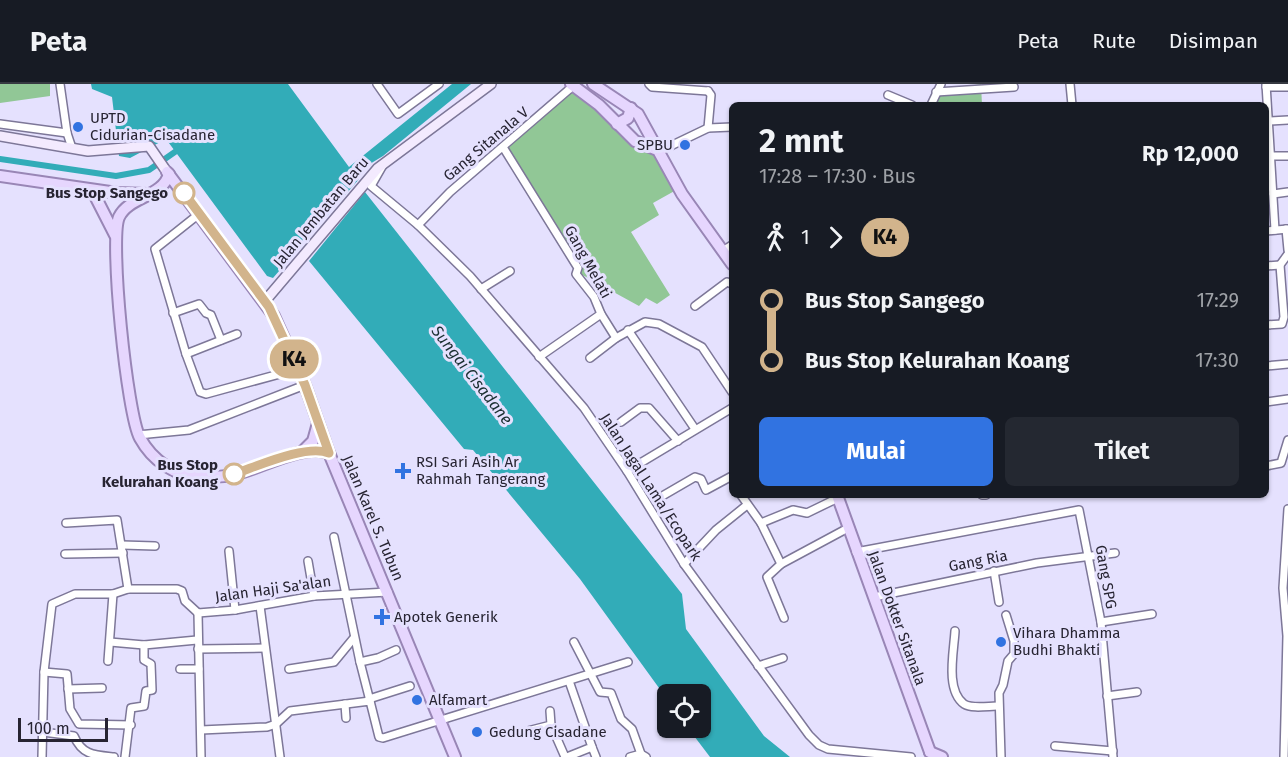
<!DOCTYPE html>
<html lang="id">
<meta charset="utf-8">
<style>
body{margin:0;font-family:"Fira Sans",sans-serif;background:#242831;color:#f1f3f6;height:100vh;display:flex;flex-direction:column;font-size:22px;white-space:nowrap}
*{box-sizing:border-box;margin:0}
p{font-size:20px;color:#9ea1a6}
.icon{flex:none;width:33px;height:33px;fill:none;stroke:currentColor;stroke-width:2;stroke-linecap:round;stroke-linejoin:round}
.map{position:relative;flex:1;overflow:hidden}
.side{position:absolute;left:729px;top:18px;width:540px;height:396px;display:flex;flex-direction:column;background:#171b24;border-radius:9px;box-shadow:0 2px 4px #0004}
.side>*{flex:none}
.badge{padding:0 12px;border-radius:20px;font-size:21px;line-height:39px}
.tools{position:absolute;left:657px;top:600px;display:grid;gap:12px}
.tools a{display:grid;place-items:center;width:54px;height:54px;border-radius:9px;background:#171b24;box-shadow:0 2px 4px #0004;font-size:30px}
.scale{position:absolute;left:18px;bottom:15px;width:90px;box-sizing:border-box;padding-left:6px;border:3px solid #272432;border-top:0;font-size:16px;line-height:21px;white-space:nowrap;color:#272432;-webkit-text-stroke:4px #e5e1fe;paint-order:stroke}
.map>.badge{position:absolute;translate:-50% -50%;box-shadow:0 0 0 3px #fff}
.legs{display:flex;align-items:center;gap:9px;height:66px;padding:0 30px;font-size:20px}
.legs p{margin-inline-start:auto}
.headline{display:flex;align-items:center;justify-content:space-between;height:102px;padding:0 30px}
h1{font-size:33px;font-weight:700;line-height:45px}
.button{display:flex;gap:12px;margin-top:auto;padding:12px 30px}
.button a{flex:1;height:69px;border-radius:9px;background:#3173e1;color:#fff;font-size:24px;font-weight:700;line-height:69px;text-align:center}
.button a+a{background:#242831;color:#f1f3f6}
ul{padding:0 30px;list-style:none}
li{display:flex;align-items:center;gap:21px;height:60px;font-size:22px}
li i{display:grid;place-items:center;width:9px;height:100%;margin:0 8px;background:currentColor}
li i::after{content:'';width:15px;height:15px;margin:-8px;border:4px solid;border-radius:50%;background:#171b24}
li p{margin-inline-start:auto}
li:first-child i{background:linear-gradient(#0000 50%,currentColor 0)}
li:last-child i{background:linear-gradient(currentColor 50%,#0000 0)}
header{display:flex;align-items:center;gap:36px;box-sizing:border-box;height:84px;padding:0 30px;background:#171b24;border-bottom:2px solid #363941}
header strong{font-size:28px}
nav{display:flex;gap:33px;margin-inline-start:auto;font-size:21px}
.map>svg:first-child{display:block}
.green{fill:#91c796}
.water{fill:#32acb8}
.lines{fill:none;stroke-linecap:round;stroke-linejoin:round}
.canal{stroke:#32acb8;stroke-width:6}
.street-casing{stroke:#7d7798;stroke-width:10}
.secondary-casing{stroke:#7d7798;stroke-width:12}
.primary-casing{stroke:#9986b6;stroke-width:14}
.street{stroke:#fff;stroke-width:7}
.secondary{stroke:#f3eafe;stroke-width:9}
.primary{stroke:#e6d6fe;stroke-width:10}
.line-1-casing{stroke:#fff;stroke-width:14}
.line-1{stroke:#d2b48c;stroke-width:9}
.poi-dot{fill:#3173e1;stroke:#e5e1fe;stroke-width:2}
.stop-1-dot{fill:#fff;stroke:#d2b48c;stroke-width:3}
.labels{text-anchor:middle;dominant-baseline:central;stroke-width:6;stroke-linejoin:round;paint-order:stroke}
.poi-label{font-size:15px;fill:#272432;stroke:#e5e1fe;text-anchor:start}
.street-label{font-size:15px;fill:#272432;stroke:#e5e1fe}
.stop-label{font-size:15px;font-weight:bold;fill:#272432;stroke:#e5e1fe;text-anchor:end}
.water-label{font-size:16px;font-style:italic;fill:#1a2f31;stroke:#e5e1fe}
</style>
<header>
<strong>Peta</strong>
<nav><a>Peta</a><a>Rute</a><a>Disimpan</a></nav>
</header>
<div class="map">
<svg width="1288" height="673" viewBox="0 0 1288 673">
<rect width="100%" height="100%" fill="#e5e1fe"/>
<g class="green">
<path d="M0,0H50V12L0,19Z"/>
<path d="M981,0L982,21H926L932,8Z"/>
<path d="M573,2L626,48L655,65L678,105L653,119L659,131L631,148L670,211L657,220L646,214L639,222L577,188L504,66Z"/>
</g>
<g class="water">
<path d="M91,0H288L349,83L452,0H471L383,72L355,89L359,95L273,194L267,192L166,55L130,74L119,72L112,13L92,5Z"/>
<path d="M365,108L682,510L686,545L764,652L790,673H710L688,644H700V610H668L667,615L580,495L473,366L464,365L309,177Z"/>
</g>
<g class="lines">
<path class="canal" d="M0,75L116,92L149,86L182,63"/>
<g class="street-casing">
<g id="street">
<path d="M60,0L67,49L72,64"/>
<path d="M377,0L398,30L439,0"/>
<path d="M649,0L652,3L708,7"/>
<path d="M1070,0L1072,21"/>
<path d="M1266,0L1275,146"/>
<path d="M1266,3H1288"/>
<path d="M936,8L1014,3"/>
<path d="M888,11L912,21"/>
<path d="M931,21L941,0"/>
<path d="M1270,37L1288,36"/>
<path d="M0,40L67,49"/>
<path d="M708,44L711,11L708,7"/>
<path d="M503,63L578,184L576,190L594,213L601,230L616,254L645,238L659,240L702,263L732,308"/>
<path d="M658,68L708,44L732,43"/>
<path d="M1271,72H1288"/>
<path d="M383,81L371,102L418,141L470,192L584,324L627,387L684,480L809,651L819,661L828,665L911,673"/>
<path d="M1273,110L1288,108"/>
<path d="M199,130L155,165L186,270L200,308L206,310L298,285"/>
<path d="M418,141L450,108L573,2"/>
<path d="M1286,145L1288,166"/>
<path d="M1266,147L1288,145"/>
<path d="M723,167L732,161"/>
<path d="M1266,182L1280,181"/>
<path d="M481,205L510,187"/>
<path d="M695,222L727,198L732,200"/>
<path d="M173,229L199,220L206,229L211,231L221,256"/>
<path d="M1266,241L1282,240L1284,233L1280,181L1288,170"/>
<path d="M628,246L695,345"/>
<path d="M186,270L237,250"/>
<path d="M539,273L601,230"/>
<path d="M590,274L616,254"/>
<path d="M1266,282L1288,280"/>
<path d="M1266,318L1288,315"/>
<path d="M621,338L640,324H649L678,357"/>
<path d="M138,351L189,346L305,301"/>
<path d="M1266,382L1281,379L1288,356"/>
<path d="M627,387L732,324"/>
<path d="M664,411L695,393L701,395L706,406L732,392"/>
<path d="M741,411L761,439L781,480"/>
<path d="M982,411H986"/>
<path d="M66,439L117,436L128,505"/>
<path d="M761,439L793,426L807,429L838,414"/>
<path d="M334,453L360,578L378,574L396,566"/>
<path d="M122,461L155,462"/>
<path d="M229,467L235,526"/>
<path d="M856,468L1079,426L1101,538L1113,673"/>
<path d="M65,470L123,469"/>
<path d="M308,477L314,512"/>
<path d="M684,480L716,446L747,421"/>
<path d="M994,487L999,518"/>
<path d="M874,513L1037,479L1115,469"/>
<path d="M260,522L280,673"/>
<path d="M198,529L235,526L314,512L388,508"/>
<path d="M198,529L201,673"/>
<path d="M784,534L767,493L781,480L848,444"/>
<path d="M1101,538L1152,530"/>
<path d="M955,547C954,567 945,606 964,620C972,625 988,622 997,622"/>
<path d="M110,558L144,561"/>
<path d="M574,558L600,608L611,609L621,635L632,645L641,670L646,673"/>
<path d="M198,565L265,564"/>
<path d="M108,577L113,510"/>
<path d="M360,578L370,617"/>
<path d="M758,582L783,574"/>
<path d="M180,585H199"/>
<path d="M289,585L334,578L353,555"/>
<path d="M44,588L67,590L70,625L79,640L131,641"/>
<path d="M68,605L102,604"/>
<path d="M1107,612L1137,608"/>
<path d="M369,615L410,602"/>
<path d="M345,620L346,634"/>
<path d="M551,641L565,673"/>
<path d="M201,646L267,643L276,640L290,627L370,617L379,653L383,654L628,578"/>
<path d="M43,648L74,652C82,671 94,671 114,673"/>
<path d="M512,651L551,641L550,627"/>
<path d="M1055,662L1113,667"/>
<path d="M592,663L596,673"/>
<path d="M42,673L44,588L52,520L75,510H113L128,505H177L182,507L185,517L198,529"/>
<path d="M125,673L131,624L144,622L146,607L152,606L151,580L144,576V561L197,556"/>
<path d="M567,673L592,663L569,597"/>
<path d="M630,673L641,670"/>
<path d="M1001,673L999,609L1003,601L1008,577L1014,570V557L1006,531"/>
<path d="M1284,673L1287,552L1283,504L1288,425"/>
</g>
</g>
<g class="secondary-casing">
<g id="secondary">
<path d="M0,52L88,67L149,62L167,88"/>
<path d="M265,217L378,84L491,0"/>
</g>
</g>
<g class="primary-casing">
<g id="primary">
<path d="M571,0L599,21L635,57L655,65"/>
<path d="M593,0L638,30L682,110L732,180"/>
<path d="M617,40L628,34L631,24"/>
<path d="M167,88L274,232L305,301L329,369L455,673"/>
<path d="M169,90C163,113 129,112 119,133C109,155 127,331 140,354C152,376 175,393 202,393C212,393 223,393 233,391C261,385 303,359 329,369"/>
<path d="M0,92L117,109L147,110"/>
<path d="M92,106L115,151"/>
<path d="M302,368L313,357L318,339"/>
<path d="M837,411L930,668"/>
<path d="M930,668L942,673"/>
</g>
</g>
<use href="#street" class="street"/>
<use href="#secondary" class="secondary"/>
<use href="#primary" class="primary"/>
</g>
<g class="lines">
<g class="line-1-casing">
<path id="line-1" d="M184,109L269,223L305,301L329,369C306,360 258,382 234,390"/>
</g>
<use href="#line-1" class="line-1"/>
</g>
<g class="poi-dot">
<circle cx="78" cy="43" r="6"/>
<circle cx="685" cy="61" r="6"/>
<path d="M400 378h6v6h6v6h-6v6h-6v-6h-6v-6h6z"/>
<path d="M379 524h6v6h6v6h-6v6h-6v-6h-6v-6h6z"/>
<circle cx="1001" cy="558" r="6"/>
<circle cx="417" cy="616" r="6"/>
<circle cx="477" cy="648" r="6"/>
</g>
<g class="stop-1-dot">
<circle cx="184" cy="109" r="10"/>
<circle cx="234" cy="390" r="10"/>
</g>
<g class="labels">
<g class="poi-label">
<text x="90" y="34">UPTD<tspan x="90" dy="17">Cidurian-Cisadane</tspan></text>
<text x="673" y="61" text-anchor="end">SPBU</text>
<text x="416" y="378">RSI Sari Asih Ar<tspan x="416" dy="17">Rahmah Tangerang</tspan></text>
<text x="394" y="533">Apotek Generik</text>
<text x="1013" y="549">Vihara Dhamma<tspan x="1013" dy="17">Budhi Bhakti</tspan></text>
<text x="429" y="616">Alfamart</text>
<text x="489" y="648">Gedung Cisadane</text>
</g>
<g class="street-label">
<text transform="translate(486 60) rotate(-40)">Gang Sitanala V</text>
<text transform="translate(321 128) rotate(-50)">Jalan Jembatan Baru</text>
<text transform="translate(588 178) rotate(61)">Gang Melati</text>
<text transform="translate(651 403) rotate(57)">Jalan Jagal Lama/Ecopark</text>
<text transform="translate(373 434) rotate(67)">Jalan Karel S. Tubun</text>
<text transform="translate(978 477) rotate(-11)">Gang Ria</text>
<text transform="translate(1106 493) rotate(80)">Gang SPG</text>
<text transform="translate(273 505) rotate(-8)">Jalan Haji Sa'alan</text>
<text transform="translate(897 534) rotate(70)">Jalan Dokter Sitanala</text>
</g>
<g class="stop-label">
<text x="168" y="109">Bus Stop Sangego</text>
<text x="218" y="381">Bus Stop<tspan x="218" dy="17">Kelurahan Koang</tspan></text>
</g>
<g class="water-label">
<text transform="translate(472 291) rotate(52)">Sungai Cisadane</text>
</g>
</g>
</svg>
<div class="tools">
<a><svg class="icon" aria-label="locate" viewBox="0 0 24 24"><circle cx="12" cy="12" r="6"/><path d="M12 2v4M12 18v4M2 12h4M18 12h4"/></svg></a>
</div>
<div class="scale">100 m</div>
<b class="badge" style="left:294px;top:275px;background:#d2b48c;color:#111">K4</b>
<section class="side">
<div class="headline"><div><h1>2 mnt</h1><p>17:28 – 17:30 · Bus</p></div><b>Rp 12,000</b></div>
<div class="legs"><svg class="icon" aria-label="walk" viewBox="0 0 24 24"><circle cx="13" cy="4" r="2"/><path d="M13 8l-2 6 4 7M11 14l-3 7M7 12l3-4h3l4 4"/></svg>1<svg class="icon" aria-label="forward" viewBox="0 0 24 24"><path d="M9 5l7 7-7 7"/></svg><b class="badge" style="background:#d2b48c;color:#111">K4</b></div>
<ul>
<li><i style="color:#d2b48c"></i><b>Bus Stop Sangego</b><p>17:29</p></li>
<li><i style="color:#d2b48c"></i><b>Bus Stop Kelurahan Koang</b><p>17:30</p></li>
</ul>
<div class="button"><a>Mulai</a><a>Tiket</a></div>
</section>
</div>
